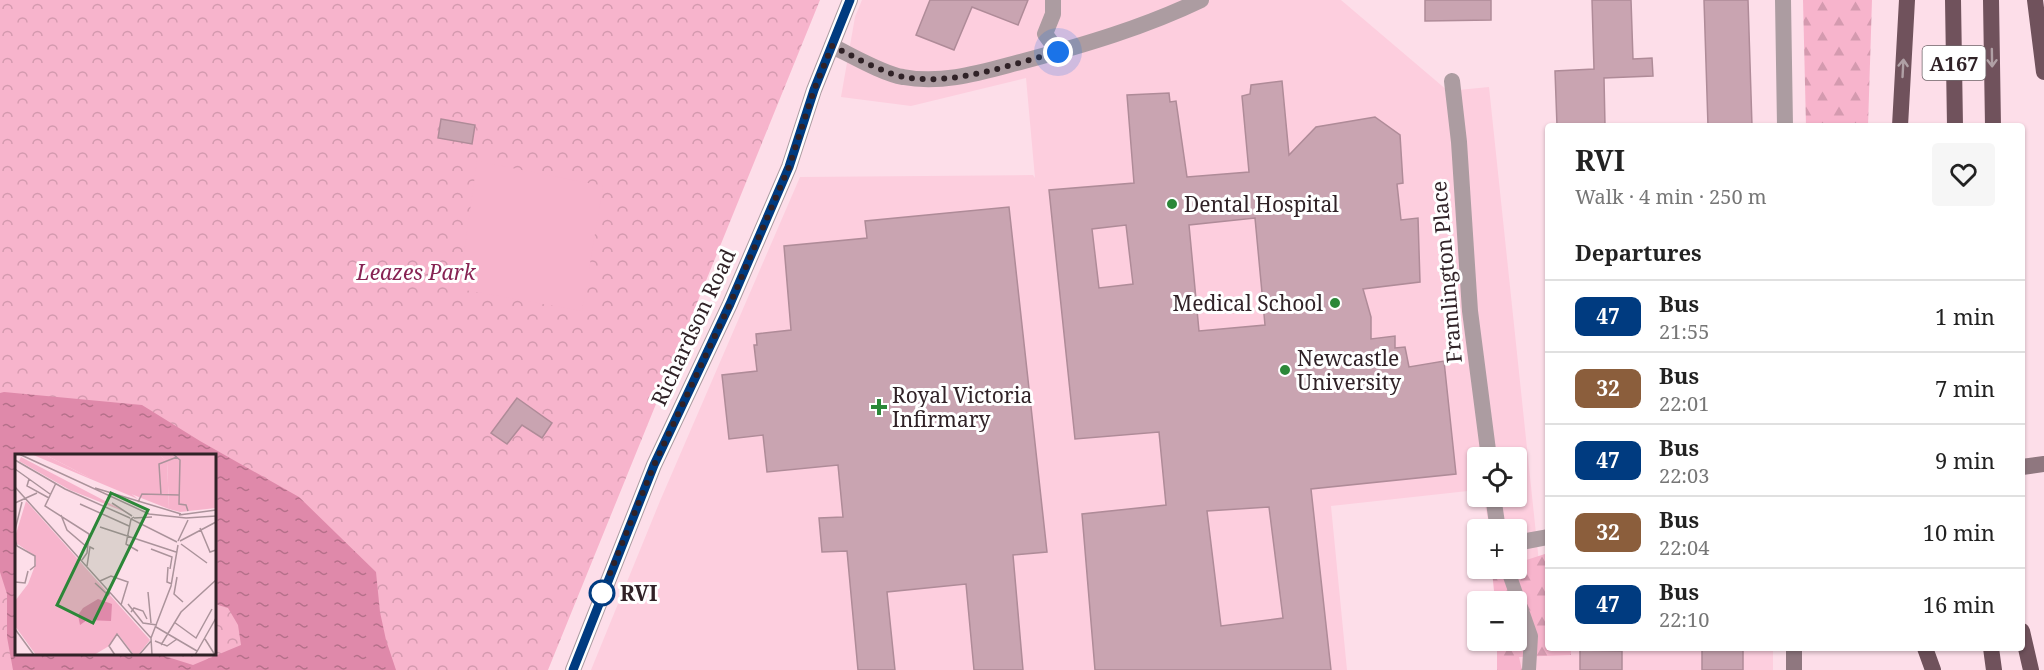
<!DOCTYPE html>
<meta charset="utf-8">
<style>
body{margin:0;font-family:"Noto Serif",serif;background:#f6f6f6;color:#222;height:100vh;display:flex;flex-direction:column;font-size:22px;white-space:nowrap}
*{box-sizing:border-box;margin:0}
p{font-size:20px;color:#767676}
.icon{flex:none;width:33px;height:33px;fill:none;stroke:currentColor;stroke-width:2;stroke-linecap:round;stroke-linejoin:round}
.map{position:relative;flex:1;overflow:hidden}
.sheet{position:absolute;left:1545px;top:123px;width:480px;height:528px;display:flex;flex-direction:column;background:#fff;border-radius:6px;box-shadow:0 2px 4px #0004}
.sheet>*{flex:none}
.badge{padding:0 12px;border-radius:9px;font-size:21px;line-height:39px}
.fabs{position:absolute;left:1467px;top:447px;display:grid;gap:12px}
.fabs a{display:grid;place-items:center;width:60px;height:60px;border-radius:6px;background:#fff;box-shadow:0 2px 4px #0004;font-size:30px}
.you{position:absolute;width:30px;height:30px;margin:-15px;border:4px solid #fff;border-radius:50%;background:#1a73e8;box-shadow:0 0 0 9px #1a73e833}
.map>.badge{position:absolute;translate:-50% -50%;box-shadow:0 0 0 3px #fff}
h2{padding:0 30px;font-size:22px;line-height:54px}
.round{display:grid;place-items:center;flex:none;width:63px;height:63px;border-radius:6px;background:#f6f6f6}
.headline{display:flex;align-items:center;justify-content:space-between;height:102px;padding:0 30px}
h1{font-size:28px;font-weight:700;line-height:45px}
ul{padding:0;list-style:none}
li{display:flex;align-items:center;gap:18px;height:72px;padding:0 30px;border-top:2px solid #e0e0e0}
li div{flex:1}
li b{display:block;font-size:22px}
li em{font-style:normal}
li .badge{min-width:66px;font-weight:700;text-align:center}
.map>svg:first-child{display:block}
.built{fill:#fdcede}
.forest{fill:url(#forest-firs)}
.park{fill:url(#park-crowns);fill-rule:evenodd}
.garden{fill:#f7b4cc}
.water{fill:url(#water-ripples);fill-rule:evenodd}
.building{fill:#c9a4b1;stroke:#af8b98;stroke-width:1.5;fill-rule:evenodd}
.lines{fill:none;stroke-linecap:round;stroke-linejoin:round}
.pedestrian{stroke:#ac9ca1;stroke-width:14}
.minor{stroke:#ac9ca1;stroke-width:16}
.tertiary{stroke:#ac9ca1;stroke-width:16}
.secondary{stroke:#8f777f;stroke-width:16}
.trunk{stroke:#70525c;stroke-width:16}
.oneway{stroke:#b0a0a5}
.line-casing{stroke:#fff;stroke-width:14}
.line{stroke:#003b80;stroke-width:9}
.walk{stroke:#302227;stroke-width:6;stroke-dasharray:0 10.8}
.poi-dot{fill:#2b8738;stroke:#fff;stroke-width:2}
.stop-dot{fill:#fff;stroke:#003b80;stroke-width:3}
.labels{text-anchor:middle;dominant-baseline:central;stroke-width:6;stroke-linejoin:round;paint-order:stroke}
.shield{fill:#fff;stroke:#6e6468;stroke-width:1.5}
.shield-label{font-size:20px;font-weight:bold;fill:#302227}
.poi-label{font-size:21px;fill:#302227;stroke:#fff;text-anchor:start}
.park-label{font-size:21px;font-style:italic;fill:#872353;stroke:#fff}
.street-label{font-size:21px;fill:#302227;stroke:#fff}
.stop-label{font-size:21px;font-weight:bold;fill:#302227;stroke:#fff;text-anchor:start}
.inset-road{fill:none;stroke:#ab939b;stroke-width:1.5}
.view{fill:#2b8738;fill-opacity:0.15;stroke:#2b8738;stroke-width:3}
.inset-edge{fill:none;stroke:#302227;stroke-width:3}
</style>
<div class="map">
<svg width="2044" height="670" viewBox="0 0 2044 670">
<defs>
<pattern id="forest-firs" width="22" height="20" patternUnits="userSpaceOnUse" patternTransform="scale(1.5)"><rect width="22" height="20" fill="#f7b4cc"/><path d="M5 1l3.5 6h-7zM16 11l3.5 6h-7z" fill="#d49aaf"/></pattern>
<pattern id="park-crowns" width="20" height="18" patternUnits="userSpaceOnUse" patternTransform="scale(1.5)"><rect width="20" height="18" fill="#f7b4cc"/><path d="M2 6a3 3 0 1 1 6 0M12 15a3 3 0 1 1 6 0" fill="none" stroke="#d49aaf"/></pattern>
<pattern id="water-ripples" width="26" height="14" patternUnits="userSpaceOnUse" patternTransform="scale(1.5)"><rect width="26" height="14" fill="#df89aa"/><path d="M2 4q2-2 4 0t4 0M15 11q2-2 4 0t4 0" fill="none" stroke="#b5708a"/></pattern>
</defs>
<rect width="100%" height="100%" fill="#fddee9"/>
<path class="built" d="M862,0H1341L1448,91L1489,87L1548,648H1773V670H1514L1516,602L1506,601L1499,569L1516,568V530L1490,529L1483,497L1516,496V458H1478L1477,490L1331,506L1347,670H591L660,501L800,177L1033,175L1035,178L1026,78L911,106L841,97L855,17Z"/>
<g class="forest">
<path d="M1803,0H1872L1868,126H1806Z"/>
<path d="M1548,553V648H1571V655L1519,657L1522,670H1497V641L1516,640V602L1495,601L1492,571L1499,569L1516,568L1517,563Z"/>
</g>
<path class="park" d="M0,0H820L548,670H0ZM16,456H214V654H16Z"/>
<path class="garden" d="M477,161L603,186L582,311L459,289Z"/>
<path class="water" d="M4,392L142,405L200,441L299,497L376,572L380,612L386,640L396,670H13L7,637V594L0,572V393ZM16,456H214L215,604L228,608L238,625L241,645L193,665L158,654H16Z"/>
<g class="building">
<path d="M930,0H1028L1018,25L972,7L954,50L916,35Z"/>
<path d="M1425,0H1491V20L1425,21Z"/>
<path d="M1592,0H1631L1633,59L1652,58L1653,76L1604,78L1605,126H1557L1555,71L1594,69Z"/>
<path d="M1704,0H1748L1752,126H1708Z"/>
<path d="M1282,81L1289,155L1316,127L1375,117L1400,135L1403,183L1397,184L1401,220L1418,218L1420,282L1363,289L1371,317V339L1395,336V348L1405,347L1409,367L1444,361L1456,474L1311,489L1331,670H1095L1082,514L1166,505L1159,432L1075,439L1049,190L1134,183L1127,95L1169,93L1170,102L1176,101L1187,177L1249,172L1242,96L1250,94L1251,85ZM1255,218L1265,325L1199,331L1189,225ZM1126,225L1133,284L1099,288L1092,229ZM1269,507L1283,618L1221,626L1207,511Z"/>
<path d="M441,119L475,125L472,144L438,138Z"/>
<path d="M1009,207L1047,552L1013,555L1023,670H974L966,584L887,592L895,670H858L847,551L822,552L819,518L843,517L838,465L767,472L763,435L729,439L722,375L757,371L754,345H757L756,334L791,330L784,246L867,238L865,221Z"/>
<path d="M517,398L552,423L542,438L522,425L507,444L491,433Z"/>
<rect x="1702" y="648" width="41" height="22"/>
<path d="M1580,650L1622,651V670H1580Z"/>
</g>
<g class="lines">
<path class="pedestrian" d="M1507,568L1531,636L1529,670"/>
<g class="minor">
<path d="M1053,0V14L1045,34L1058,52"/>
<path d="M832,46C851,55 883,74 903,77C944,85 985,71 1024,61C1084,45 1145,27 1201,0"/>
<path d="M1452,81L1459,142L1470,311L1489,458"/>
<path d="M1493,496L1498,530"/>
<path d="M1516,543L1548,537"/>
</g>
<g class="tertiary">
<path d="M1783,0L1785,126"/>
<path d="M573,670L654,465L730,304L789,167L814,90L850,0"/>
</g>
<g class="secondary">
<path d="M2022,467L2044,464"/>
<path d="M1794,648V670"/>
</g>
<g class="trunk">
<path d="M1953,0L1955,126"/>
<path d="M1991,0L1993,126"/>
<path d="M2035,0L2044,72"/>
<path d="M1900,126L1907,0"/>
<path d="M2022,631L2031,670"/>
<path d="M1925,648L1933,670"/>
<path d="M1991,648L1994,670"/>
</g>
</g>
<defs><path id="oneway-shaft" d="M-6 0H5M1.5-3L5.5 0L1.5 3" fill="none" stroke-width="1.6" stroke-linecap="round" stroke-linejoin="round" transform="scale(1.5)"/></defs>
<g class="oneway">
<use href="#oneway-shaft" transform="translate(1992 58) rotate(89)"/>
<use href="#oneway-shaft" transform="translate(1903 68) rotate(-87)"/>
</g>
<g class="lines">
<g class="line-casing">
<path id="line" d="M573,670L654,465L730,304L789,167L814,90L850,0"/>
</g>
<use href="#line" class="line"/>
<path class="walk" d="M602,593L654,465L730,304L789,167L814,90L832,46C851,55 885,74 904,77C955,86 1008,65 1058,52"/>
</g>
<g class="poi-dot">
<circle cx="1172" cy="204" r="6"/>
<circle cx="1335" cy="303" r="6"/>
<circle cx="1285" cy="370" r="6"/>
<path d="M876 398h6v6h6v6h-6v6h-6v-6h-6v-6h6z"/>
</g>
<circle class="stop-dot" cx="602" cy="593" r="12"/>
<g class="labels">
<rect class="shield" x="1922.5" y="46" width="63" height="34" rx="4.5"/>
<g class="shield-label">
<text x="1954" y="63">A167</text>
</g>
<g class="poi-label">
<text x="1184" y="204">Dental Hospital</text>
<text x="1323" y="303" text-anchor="end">Medical School</text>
<text x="1297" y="358">Newcastle<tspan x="1297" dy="24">University</tspan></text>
<text x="892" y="395">Royal Victoria<tspan x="892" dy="24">Infirmary</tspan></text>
</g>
<g class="park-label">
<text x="416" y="272">Leazes Park</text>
</g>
<g class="street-label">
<text transform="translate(1446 272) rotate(-95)">Framlington Place</text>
<text transform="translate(693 327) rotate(-65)">Richardson Road</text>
</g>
<g class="stop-label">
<text x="620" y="593">RVI</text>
</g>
</g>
<g transform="translate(15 454)">
<rect width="201" height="201" fill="#fddee9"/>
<path d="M29,0H143L152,7L154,55L73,23Z" fill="#f7b4cc"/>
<path d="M16,0H29L73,23L103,29L123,45ZM6,3L115,60L55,36L4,7Z" fill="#f7b4cc"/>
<path d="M143,0H200L201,54L165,58L154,55L152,7ZM11,47L135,186L123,201H119L103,180L94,192L79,201H21L0,172V147L13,130L21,109L20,102L1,89L0,83Z" fill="#f7b4cc"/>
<path d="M83,145L97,150L96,167L72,166L65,171L63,161L68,154Z" fill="#df89aa"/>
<path class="inset-road" d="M4,0L134,60L171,64L201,62M158,0L165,6L164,50L171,51L173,57M0,6L50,35L115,64M0,15L35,40M14,25L12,32L34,44M41,29L30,52L74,80L72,99L67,106M0,33L136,184L137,201M80,34L166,60M146,41L144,10L162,3M123,48L127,40L164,41M0,49L22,39M97,49L117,62M65,50L114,72M46,61L52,76L73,94M164,61L201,56M119,63L116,65L162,88M119,64L137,63M116,65L111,90L123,97M85,73L161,98M185,74L195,98L201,96M0,76L7,48M0,85L2,92L20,102V112L15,116M163,87L173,66M165,87L201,68M166,90L192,109M136,95L157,103L155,115M72,112L75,93L79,95M153,113L152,128L157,130M162,123L159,140L168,148M85,127L96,122L113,128L106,151M0,128L10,129L13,117M80,129L93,141L95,139M133,138L136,169M113,150L128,169L142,171M116,158L119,154L128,157L132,165M159,168L181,184L197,155M141,173L182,197M0,175L19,201M136,184L156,132L163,91M190,185L200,201M140,187L152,192L162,185M146,191L166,158L201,126M100,201L94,192L102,180L118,201M124,201L136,187M180,201L201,164"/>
<path class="view" d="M96,39L133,56L78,169L42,151Z"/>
<rect width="201" height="201" class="inset-edge"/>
</g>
</svg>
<div class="fabs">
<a><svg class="icon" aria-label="locate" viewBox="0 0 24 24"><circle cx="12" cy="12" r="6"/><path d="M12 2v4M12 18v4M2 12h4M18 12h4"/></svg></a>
<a>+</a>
<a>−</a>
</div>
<div class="you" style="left:1058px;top:52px"></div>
<section class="sheet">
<div class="headline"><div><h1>RVI</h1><p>Walk · 4 min · 250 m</p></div><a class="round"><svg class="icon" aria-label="heart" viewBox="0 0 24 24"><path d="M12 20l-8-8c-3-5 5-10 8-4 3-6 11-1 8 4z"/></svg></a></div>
<h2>Departures</h2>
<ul>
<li><span class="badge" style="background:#003b80;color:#fff">47</span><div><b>Bus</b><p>21:55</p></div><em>1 min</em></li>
<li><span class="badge" style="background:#8b5e3c;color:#fff">32</span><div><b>Bus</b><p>22:01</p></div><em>7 min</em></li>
<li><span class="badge" style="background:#003b80;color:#fff">47</span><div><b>Bus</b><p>22:03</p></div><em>9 min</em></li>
<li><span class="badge" style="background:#8b5e3c;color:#fff">32</span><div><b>Bus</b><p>22:04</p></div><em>10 min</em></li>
<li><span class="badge" style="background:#003b80;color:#fff">47</span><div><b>Bus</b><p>22:10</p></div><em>16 min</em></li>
</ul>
</section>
</div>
